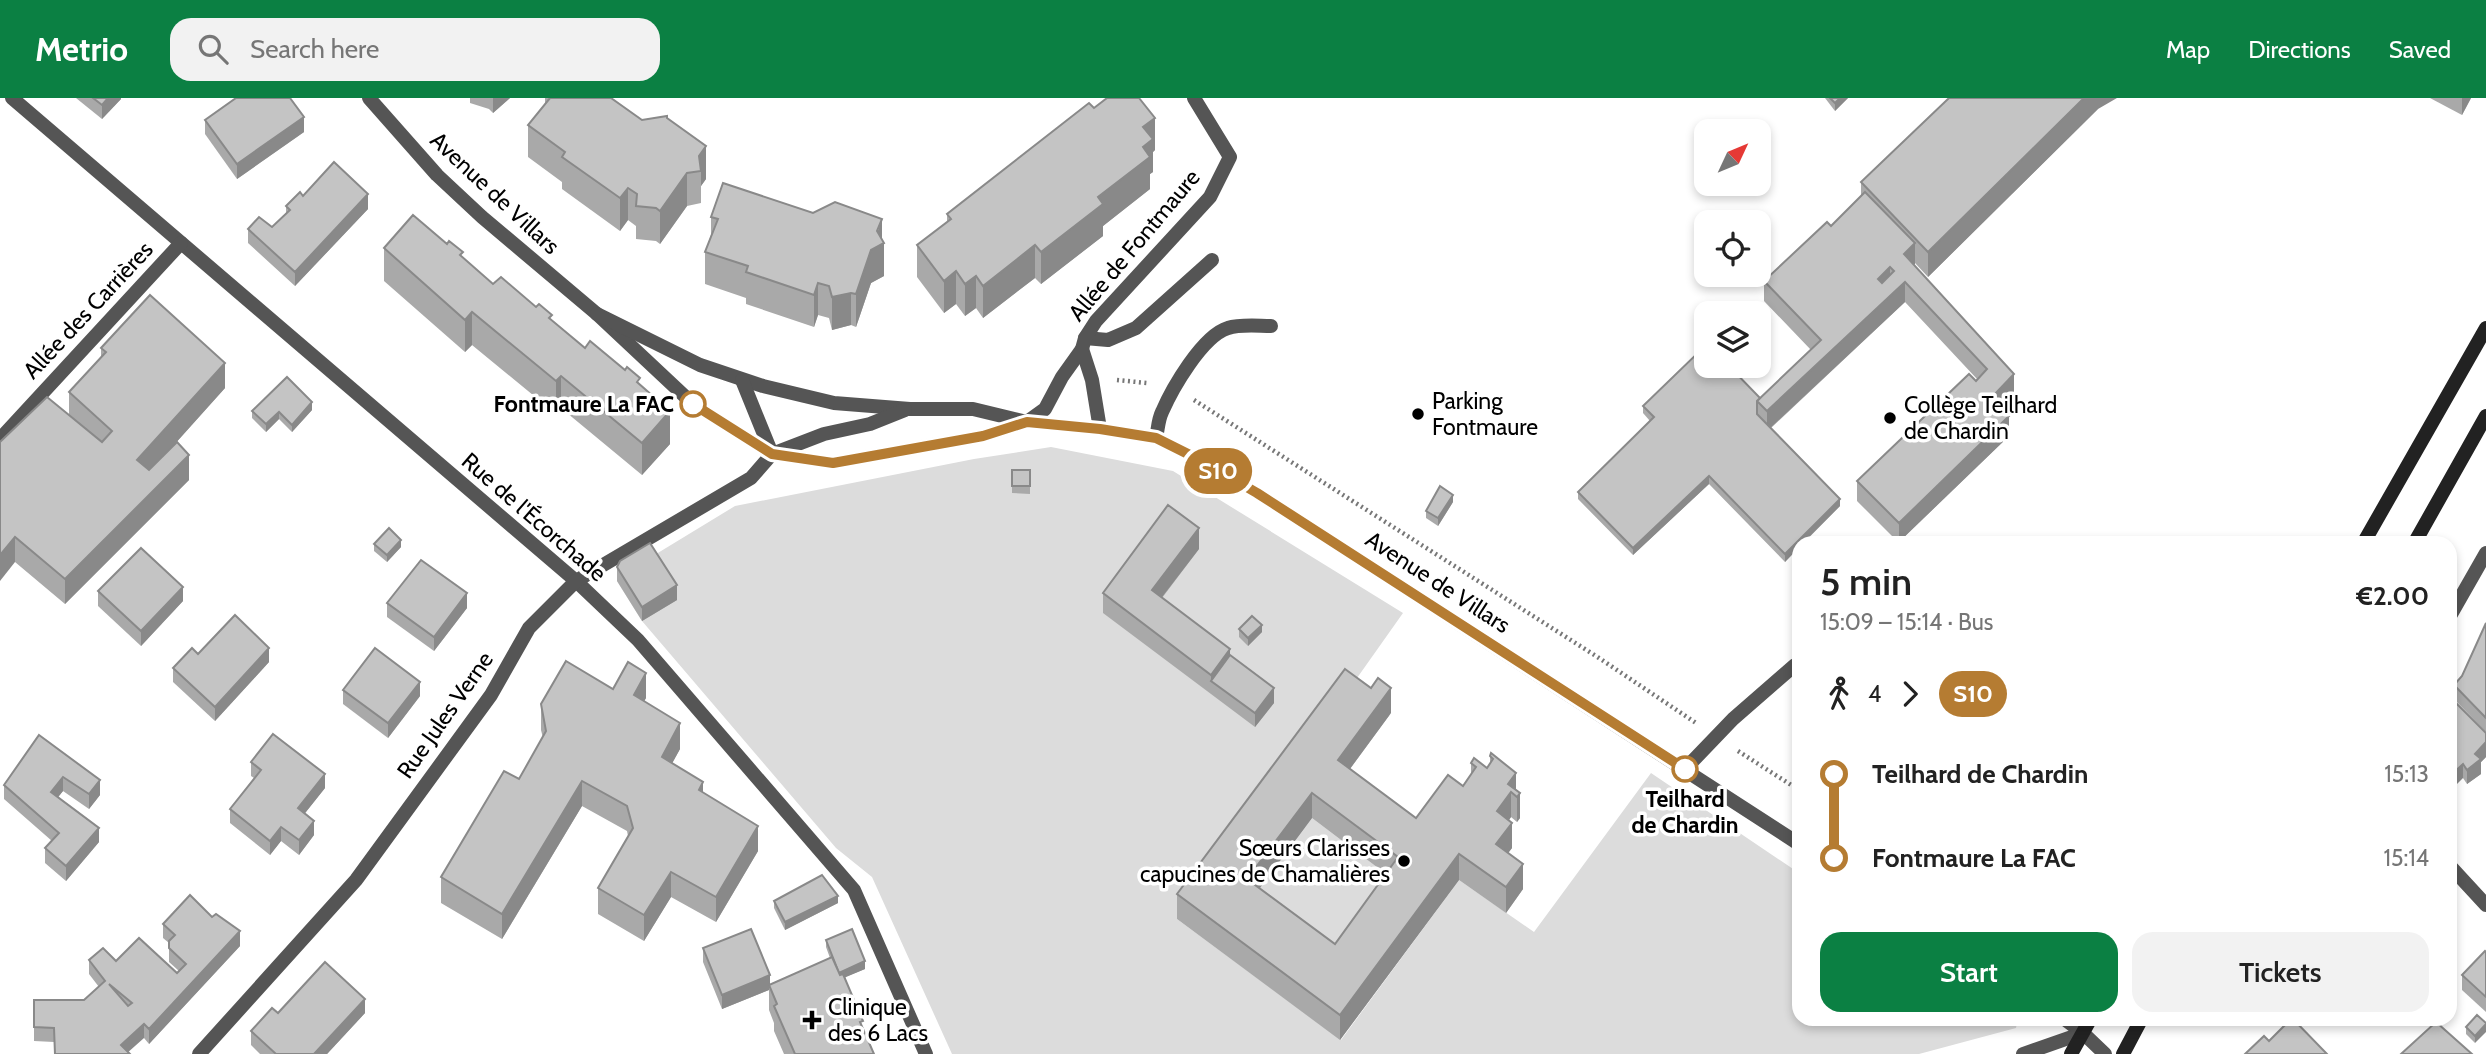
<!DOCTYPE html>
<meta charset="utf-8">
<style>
body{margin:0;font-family:Cabin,sans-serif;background:#f2f2f2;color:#222;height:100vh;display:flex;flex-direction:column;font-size:26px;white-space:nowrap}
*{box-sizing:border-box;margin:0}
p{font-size:23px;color:#767676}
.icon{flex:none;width:38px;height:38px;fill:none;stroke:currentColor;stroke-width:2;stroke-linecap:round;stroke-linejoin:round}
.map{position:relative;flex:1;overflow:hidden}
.panel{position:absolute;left:1792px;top:438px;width:665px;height:490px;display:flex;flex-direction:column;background:#fff;border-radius:21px;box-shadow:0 4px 10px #0003}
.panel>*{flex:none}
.badge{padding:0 14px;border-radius:23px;font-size:24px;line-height:46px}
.needle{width:46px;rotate:46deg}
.fabs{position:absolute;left:1694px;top:21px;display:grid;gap:14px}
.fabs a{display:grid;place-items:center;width:77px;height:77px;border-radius:14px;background:#fff;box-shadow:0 4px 10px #0003;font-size:35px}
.map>.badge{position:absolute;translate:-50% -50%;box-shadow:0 0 0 4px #fff}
.legs{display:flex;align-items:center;gap:10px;height:77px;padding:0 28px;font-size:23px}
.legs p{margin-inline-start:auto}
.headline{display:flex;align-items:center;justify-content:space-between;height:119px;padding:0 28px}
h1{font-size:38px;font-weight:600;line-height:52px}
.cta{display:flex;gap:14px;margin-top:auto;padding:14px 28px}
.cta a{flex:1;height:80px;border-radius:21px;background:#0b8043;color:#fff;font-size:28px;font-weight:600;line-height:80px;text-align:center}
.cta a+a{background:#f2f2f2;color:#222}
ul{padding:0 28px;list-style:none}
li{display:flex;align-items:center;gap:24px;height:84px;font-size:26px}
li i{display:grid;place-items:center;width:10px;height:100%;margin:0 9px;background:currentColor}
li i::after{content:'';width:18px;height:18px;margin:-9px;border:5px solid;border-radius:50%;background:#fff}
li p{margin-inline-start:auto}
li:first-child i{background:linear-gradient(#0000 50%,currentColor 0)}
li:last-child i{background:linear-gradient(currentColor 50%,#0000 0)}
header{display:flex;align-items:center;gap:42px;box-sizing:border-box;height:98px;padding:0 35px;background:#0b8043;color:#fff}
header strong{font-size:33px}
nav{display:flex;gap:38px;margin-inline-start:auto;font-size:24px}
.search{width:490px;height:63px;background:#f2f2f2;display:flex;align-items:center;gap:18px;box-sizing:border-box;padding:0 24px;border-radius:21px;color:#767676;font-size:26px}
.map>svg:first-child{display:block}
.green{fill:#dcdcdc}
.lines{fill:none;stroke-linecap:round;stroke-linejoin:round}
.path{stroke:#777;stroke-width:4.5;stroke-dasharray:2 3.5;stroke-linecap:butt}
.lane{stroke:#555;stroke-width:14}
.street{stroke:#555;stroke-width:14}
.secondary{stroke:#222;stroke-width:14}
.wall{fill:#a9a9a9;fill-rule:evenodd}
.shaded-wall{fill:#898989}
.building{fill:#c4c4c4;stroke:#898989;stroke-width:2;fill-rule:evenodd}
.line-1-casing{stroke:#fff;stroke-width:16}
.line-1{stroke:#b57c32;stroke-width:10}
.stop-1-dot{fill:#fff;stroke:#b57c32;stroke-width:3.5}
.poi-dot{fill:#000;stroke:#fff;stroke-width:2.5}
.labels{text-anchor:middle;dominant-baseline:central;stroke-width:7;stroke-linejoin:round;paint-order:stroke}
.street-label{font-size:23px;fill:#000;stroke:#fff}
.poi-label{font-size:23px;fill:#000;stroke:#fff;text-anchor:start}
.stop-label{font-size:23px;font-weight:bold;fill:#000;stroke:#fff;text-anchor:end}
</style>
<header>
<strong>Metrio</strong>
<div class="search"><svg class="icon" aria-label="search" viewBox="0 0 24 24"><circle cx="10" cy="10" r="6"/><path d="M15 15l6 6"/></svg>Search here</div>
<nav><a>Map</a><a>Directions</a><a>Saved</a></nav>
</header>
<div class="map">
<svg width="2486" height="956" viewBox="0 0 2486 956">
<rect width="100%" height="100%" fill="#fff"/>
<g class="green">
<path d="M1051,349L1173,373L1403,515L1345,597L1177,821L1341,942L1459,782L1534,834L1651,675L1799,775V920H2010L2017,925L2016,930L1919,956H952L872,779L836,750L642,523L617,483L620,478L735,408L974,361Z"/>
<path d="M1312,720L1398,785L1335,871L1247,807Z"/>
</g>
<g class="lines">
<g class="path">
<path d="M1117,282L1147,285"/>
<path d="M1194,302L1599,560L1696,625"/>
<path d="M1738,653L1799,692"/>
</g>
<g class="lane">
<path d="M1085,240L1108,242L1136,230L1212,162"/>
<path d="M1082,251L1092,282L1100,331"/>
<path d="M1027,324L1045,311L1062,279L1082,251L1085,240L1096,223L1210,99L1230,59L1194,0"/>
<path d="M1156,340C1158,332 1158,322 1162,314C1172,291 1202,238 1228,230C1240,226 1258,228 1271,228"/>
<path d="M2450,518L2486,455"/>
<path d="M1685,671L1733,621L1795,567"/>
</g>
<g class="street">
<path d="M12,0L576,483L638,542L854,792L926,956"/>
<path d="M369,0L437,77L482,119L597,216L693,306L772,356L833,365L983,338L1027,324"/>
<path d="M597,216L700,267L763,288L834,305L910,311H973L1027,324L1100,331L1156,340L1200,362L1257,395L1799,746"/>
<path d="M742,282L772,356"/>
<path d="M0,341L181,145"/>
<path d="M2450,768L2486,807"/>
<path d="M2063,920L2083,935L2105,956"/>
<path d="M199,956L356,782L491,597L529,530L576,483L751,380L772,356L824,336L870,326L905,312"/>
<path d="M2023,956L2083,935"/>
</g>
<g class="secondary">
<path d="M2364,444L2486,230"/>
<path d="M2415,444L2486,318"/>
<path d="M2071,956L2091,920"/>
<path d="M2123,956L2142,920"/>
</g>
</g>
<g class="wall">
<path d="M76,0H121V1L102,21Z"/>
<path d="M470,0H510L493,15L489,11L470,5Z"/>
<path d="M545,0H611L642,22L667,20L706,81L701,88V105L687,108L660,146L656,143L636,141V128L628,122L620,133L562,91V84L528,59V27L545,6Z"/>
<path d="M1825,0H1848L1835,13Z"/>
<path d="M2430,0H2471L2462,17Z"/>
<path d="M1094,10L1155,52L1153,54V74L1150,76V91L1103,128V138L1041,186L1035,180L983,220L976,210L965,218L956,206L944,215L917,179V147L947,124V116Z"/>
<path d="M2098,11L1928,179L1915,165L1914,167L2014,296L2001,309L2009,338L1899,444H1898L1857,403V383L1977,281L1905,204L1771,330L1840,408L1785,464L1709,386L1633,457L1578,401V394L1650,323L1643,315V308L1760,300L1811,252L1764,203V183L1831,128L1861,98V84Z"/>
<path d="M205,22L304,34L237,81L205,36Z"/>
<path d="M303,98L368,111L295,188L248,145V131L272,129L286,115V108Z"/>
<path d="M711,119L882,141L884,178L871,185L856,229L851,227L832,232L829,220L818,217L814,229L746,206V200L705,186V154L711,137Z"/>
<path d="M447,146L493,186L552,222L585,250L640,287L670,346L642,377L561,310L556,316L472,247L465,254L384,183V150Z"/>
<path d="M101,250L225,290L173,348L189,382L65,506L15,464L0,344L69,317V294L101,260Z"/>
<path d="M312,312L292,334L279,321L266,334L252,320V313Z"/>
<path d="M1030,372V396L1012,395V388Z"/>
<path d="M1453,404L1438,428L1426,420V413Z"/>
<path d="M374,446L401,449L387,464L374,453Z"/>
<path d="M1199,451L1162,500L1230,557L1274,605L1255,629L1103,515V495Z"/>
<path d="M617,469L677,502L642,523L617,483Z"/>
<path d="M98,493L183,503L141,548L98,508Z"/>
<path d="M387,505L467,510L434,553L387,519Z"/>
<path d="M2486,525V634L2454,601V587L2462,578Z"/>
<path d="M1239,531L1262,534L1248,548L1239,539Z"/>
<path d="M198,556L269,564L215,623L173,584V570Z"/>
<path d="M613,591L646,600L644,603L680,651L672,665L703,695L758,753L716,824L671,799L644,843L598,816V790L628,738L627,733L582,708L502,841L441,805V779L519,681L543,640L541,632V606Z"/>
<path d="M343,592L420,598L388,640L343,606Z"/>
<path d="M2450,599L2486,635V659L2481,664V676L2467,686L2463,680Z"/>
<path d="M1391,615L1350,671L1416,720L1463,688L1471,677V665L1487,670L1490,665V658L1491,655L1516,692L1520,720L1517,724L1511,719L1509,722L1512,750L1508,755L1523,791L1506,815L1459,782L1340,942L1177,821V796ZM1312,720L1386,776L1335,846L1260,790Z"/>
<path d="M39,637L100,697L89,711L63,693L58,699L99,744L66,783L45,765V750L52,743L4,701V687Z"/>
<path d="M251,664L325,690L305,715L314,737L299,757L281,743L270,757L230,725V711L254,680L251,678Z"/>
<path d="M774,803L838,805L785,832L774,810Z"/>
<path d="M163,826L240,848L149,946L144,940L54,944L34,943V902H84L99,889L89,876V862L116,863L177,875L179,873L169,864V845L163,840Z"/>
<path d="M826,842L865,871L845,879L863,931L874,956H784L774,933V925L769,912V892L722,911L703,864V850L770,886L830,860L826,849Z"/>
<path d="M2486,854V914L2462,892V877Z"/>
<path d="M278,915H365L327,956H260L251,947V933Z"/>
<path d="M2477,917L2475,945L2466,936V929Z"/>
<path d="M1971,920H1986L1981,928Z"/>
</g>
<g class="shaded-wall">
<path d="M108,0H121V1L102,21V7Z"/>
<path d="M493,0H510L493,15Z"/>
<path d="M1840,0H1848L1835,13V5Z"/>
<path d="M2084,0H2117L2098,11L1928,179V154Z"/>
<path d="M2462,0H2471L2462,17Z"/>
<path d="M304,19V34L237,81V66Z"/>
<path d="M1155,20V52L1153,54V74L1150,76V91L1103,128V138L1041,186V154L1098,99L1143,29Z"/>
<path d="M706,48V81L701,88V73L699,58Z"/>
<path d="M687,75V108L660,146V113Z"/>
<path d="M628,90V122L620,133V100Z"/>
<path d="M368,96V111L295,188V174Z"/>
<path d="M882,121V147L884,145V178L871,185L856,229V196Z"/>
<path d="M1915,145V166L1904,176V156Z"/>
<path d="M1035,147V180L983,220V188Z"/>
<path d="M1890,169V189L1878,201V181Z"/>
<path d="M956,173V206L944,215V183Z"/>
<path d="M976,178V210L965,218V186Z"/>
<path d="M1905,184V204L1767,333V313Z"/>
<path d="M818,185V217L814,229V197Z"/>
<path d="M851,195V227L832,232V199Z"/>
<path d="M472,214V247L465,254V222Z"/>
<path d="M225,265V290L137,388V362Z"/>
<path d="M2014,276V296L1992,319V299Z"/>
<path d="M561,278V310L556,316V283Z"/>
<path d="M312,304V312L292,334V327Z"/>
<path d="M670,313V346L642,377V345Z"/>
<path d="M279,314V321L266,334V326Z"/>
<path d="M2009,318V338L1899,444V425Z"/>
<path d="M189,357V382L65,506V481Z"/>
<path d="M1709,378V386L1633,457V450Z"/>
<path d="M1453,397V404L1438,428V420Z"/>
<path d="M1840,401V408L1804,444H1799V449L1785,464V456Z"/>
<path d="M1199,430V451L1152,512V492Z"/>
<path d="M15,439V464L0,483V457Z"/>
<path d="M401,442V449L387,464V457Z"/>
<path d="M677,487V502L642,523V509Z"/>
<path d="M183,489V503L141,548V533Z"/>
<path d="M467,495V510L434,553V539Z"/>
<path d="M1262,527V534L1248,548V540Z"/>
<path d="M269,550V564L215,623V609Z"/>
<path d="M1230,551V572L1211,583V577Z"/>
<path d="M646,575V600L634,622V597Z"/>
<path d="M420,584V598L388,640V625Z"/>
<path d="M1274,590V605L1255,629V615Z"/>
<path d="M1391,590V615L1338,687V662Z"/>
<path d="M680,625V651L662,684V659Z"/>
<path d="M2486,644V659L2481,664V676L2467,686V672L2475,656Z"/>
<path d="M2463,666V680L2450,693V678Z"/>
<path d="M1516,675V698L1511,694V719L1497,739V713L1508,686Z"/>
<path d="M325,676V690L298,724V710Z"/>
<path d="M63,679V693L51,708V694Z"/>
<path d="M100,682V697L89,711V696Z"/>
<path d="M582,683V708L502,841V816Z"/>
<path d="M703,684V709L699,692Z"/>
<path d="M1312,695V720L1247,807V781Z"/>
<path d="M1520,695V720L1517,724V699Z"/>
<path d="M314,723V737L299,757V742Z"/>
<path d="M1512,725V750L1496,771V746Z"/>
<path d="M758,728V753L716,824V799Z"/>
<path d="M281,729V743L270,757V743Z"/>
<path d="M99,730V744L66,783V768Z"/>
<path d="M1459,756V782L1340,942V917Z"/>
<path d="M1523,766V791L1506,815V789Z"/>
<path d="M671,774V799L644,843V817Z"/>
<path d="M838,798V805L785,832V824Z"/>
<path d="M240,833V848L149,946V931Z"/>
<path d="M865,863V871L839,882V875Z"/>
<path d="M770,877V890L769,887V892L722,911V897Z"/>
<path d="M365,901V915L327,956H314Z"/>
<path d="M1981,920H1986L1981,928Z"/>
<path d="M144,926V940L126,956L121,947Z"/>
<path d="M2486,926V934L2475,945V938Z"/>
</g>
<g class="building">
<path d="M93,0H108L102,7Z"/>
<path d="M236,0H290L304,19L237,66L205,22Z"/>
<path d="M550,0H611L642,22L667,18V20L706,48L699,58L701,73L687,75L660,113L656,110L636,108L637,96L628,90L620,100L562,59L565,54L528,27Z"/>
<path d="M1107,0H1139L1155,20L1143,29L1153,41L1143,49L1150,59L1098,99L1103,106L1041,154L1035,147L983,188L976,178L965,186L956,173L944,183L917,147L951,121L947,116L1089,5L1094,10Z"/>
<path d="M1830,0H1840L1835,5Z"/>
<path d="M1949,0H2084L1928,154L1861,84Z"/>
<path d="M334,64L368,96L295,174L248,131L259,119L272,129L290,112L286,108L300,94L303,98Z"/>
<path d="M723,85L813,115L835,104L882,121L877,133L884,145L871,152L856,196L851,195L832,199L829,188L818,185L814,197L746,174L748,168L705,154L718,121L711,119Z"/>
<path d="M1865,94L1915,145L1904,156L2014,276L1992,299L2009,318L1899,425L1857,383L1969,276L1976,283L1987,271L1905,184L1767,313L1757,303L1821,242L1764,183L1827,124L1831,128ZM1890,169L1894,173L1882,185L1878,181Z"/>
<path d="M413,117L447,146L449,143L463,154L460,157L493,186L501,179L536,209L539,206L552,217L549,220L585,250L590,243L625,272L627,269L640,280L637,284L670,313L642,345L561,278L556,283L472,214L465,222L384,150Z"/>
<path d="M150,197L225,265L137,362L149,372L177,344L189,357L65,481L15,439L0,457V344L47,299L102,344L112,333L69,294L106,254L101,250Z"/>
<path d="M1706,247V268H1729L1760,300L1757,303V316L1840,401L1785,456L1709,378L1633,450L1578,394L1654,319L1643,308Z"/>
<path d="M287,279L312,304L292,327L279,314L266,326L252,313Z"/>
<rect x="1012" y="372" width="18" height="16"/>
<path d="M1440,388L1453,397L1438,420L1426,413Z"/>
<path d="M1168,407L1199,430L1152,492L1230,551L1211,577L1103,495Z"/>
<path d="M389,430L401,442L387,457L374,446Z"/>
<path d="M650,445L677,487L642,509L617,469L620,463Z"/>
<path d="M141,450L183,489L141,533L98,493Z"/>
<path d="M421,462L467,495L434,539L387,505Z"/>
<path d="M235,517L269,550L215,609L173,570L192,550L198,556Z"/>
<path d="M1252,518L1262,527L1248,540L1239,531Z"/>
<path d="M2486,525V620L2454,587L2462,578Z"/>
<path d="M375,550L420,584L388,625L343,592Z"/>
<path d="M1230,557L1274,590L1255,615L1211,583Z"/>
<path d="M566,563L613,591L628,564L646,575L634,597L680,625L662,659L703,684L699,692L758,728L716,799L671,774L644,817L598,790L633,730L627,708L582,683L502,816L441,779L504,673L519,681L546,633L541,606Z"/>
<path d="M1345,571L1371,590L1378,580L1391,590L1338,662L1416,720L1448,677L1463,688L1476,669L1471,665L1474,660L1487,670L1493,661L1490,658L1491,655L1516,675L1508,686L1520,695L1517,699L1511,694L1497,713L1512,725L1496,746L1523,766L1506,789L1459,756L1340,917L1177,796ZM1312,695L1398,759L1335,846L1247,781Z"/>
<path d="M2450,599L2486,635V644L2475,656L2481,661L2467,672L2463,666L2450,678Z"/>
<path d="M273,636L325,676L298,710L314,723L299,742L281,729L270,743L230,711L261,672L251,664Z"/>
<path d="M39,637L100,682L89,696L63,679L51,694L99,730L66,768L45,750L59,735L4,687Z"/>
<path d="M822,777L838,798L785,824L774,803Z"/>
<path d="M190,797L212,819L216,816L240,833L149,931L144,926L121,947L130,956H55L54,930L34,929V902H84L105,883L89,862L103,850L116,863L139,840L177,875L186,866L169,850V843L175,837L163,826ZM109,886L132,905L128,908Z"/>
<path d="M751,831L770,877L722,897L703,850Z"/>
<path d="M852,831L865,863L839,875L826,842Z"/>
<path d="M2485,853L2486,854V899L2462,877Z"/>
<path d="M832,859L840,877L843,876L863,923L860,924L874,956H795L774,908L777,906L769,887Z"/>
<path d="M325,864L365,901L314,956H276L251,933L272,910L278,915Z"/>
<path d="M2477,917L2486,925V926L2475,938L2466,929Z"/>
<path d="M2292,920L2327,956H2245L2264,938L2269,943Z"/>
<path d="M2436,924L2472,956H2401Z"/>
</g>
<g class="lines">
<g class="line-1-casing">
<path id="line-1" d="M693,306L772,356L833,365L983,338L1027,324L1100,331L1156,340L1200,362L1257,395L1685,671"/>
</g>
<use href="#line-1" class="line-1"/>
</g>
<g class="stop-1-dot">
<circle cx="693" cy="306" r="12"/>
<circle cx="1685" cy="671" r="12"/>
</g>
<g class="poi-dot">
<circle cx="1418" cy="316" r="7"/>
<circle cx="1890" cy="320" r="7"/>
<circle cx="1404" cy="763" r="7"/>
<path d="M808.5 911.5h7v7h7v7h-7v7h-7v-7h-7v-7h7z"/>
</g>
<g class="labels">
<g class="street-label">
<text transform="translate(495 95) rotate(43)">Avenue de Villars</text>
<text transform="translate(1134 147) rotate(-50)">Allée de Fontmaure</text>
<text transform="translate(88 212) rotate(-47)">Allée des Carrières</text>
<text transform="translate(534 419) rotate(41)">Rue de l'Écorchade</text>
<text transform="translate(1438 484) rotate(33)">Avenue de Villars</text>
<text transform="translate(445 617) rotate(-55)">Rue Jules Verne</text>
</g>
<g class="poi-label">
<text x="1432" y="303">Parking<tspan x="1432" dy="26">Fontmaure</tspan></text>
<text x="1904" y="307">Collège Teilhard<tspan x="1904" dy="26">de Chardin</tspan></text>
<text x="1390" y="750" text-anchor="end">Sœurs Clarisses<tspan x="1390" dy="26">capucines de Chamalières</tspan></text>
<text x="828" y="909">Clinique<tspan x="828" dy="26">des 6 Lacs</tspan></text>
</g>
<g class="stop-label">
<text x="674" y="306">Fontmaure La FAC</text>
<text x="1685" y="701" text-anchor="middle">Teilhard<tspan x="1685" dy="26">de Chardin</tspan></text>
</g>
</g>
</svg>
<div class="fabs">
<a><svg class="needle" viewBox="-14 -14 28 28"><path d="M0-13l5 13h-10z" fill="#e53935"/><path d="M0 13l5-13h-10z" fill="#767676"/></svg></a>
<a><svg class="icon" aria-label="locate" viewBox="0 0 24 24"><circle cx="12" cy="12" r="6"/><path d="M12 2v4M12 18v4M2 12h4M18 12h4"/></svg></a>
<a><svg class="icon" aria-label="layers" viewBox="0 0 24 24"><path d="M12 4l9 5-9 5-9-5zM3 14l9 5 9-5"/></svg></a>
</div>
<b class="badge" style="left:1218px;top:373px;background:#b57c32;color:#fff">S10</b>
<section class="panel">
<div class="headline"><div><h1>5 min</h1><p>15:09 – 15:14 · Bus</p></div><b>€2.00</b></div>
<div class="legs"><svg class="icon" aria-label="walk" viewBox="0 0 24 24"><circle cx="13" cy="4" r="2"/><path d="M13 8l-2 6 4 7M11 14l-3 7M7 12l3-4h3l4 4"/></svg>4<svg class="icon" aria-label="forward" viewBox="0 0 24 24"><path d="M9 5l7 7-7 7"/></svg><b class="badge" style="background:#b57c32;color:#fff">S10</b></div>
<ul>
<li><i style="color:#b57c32"></i><b>Teilhard de Chardin</b><p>15:13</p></li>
<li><i style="color:#b57c32"></i><b>Fontmaure La FAC</b><p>15:14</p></li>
</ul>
<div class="cta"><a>Start</a><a>Tickets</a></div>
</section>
</div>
